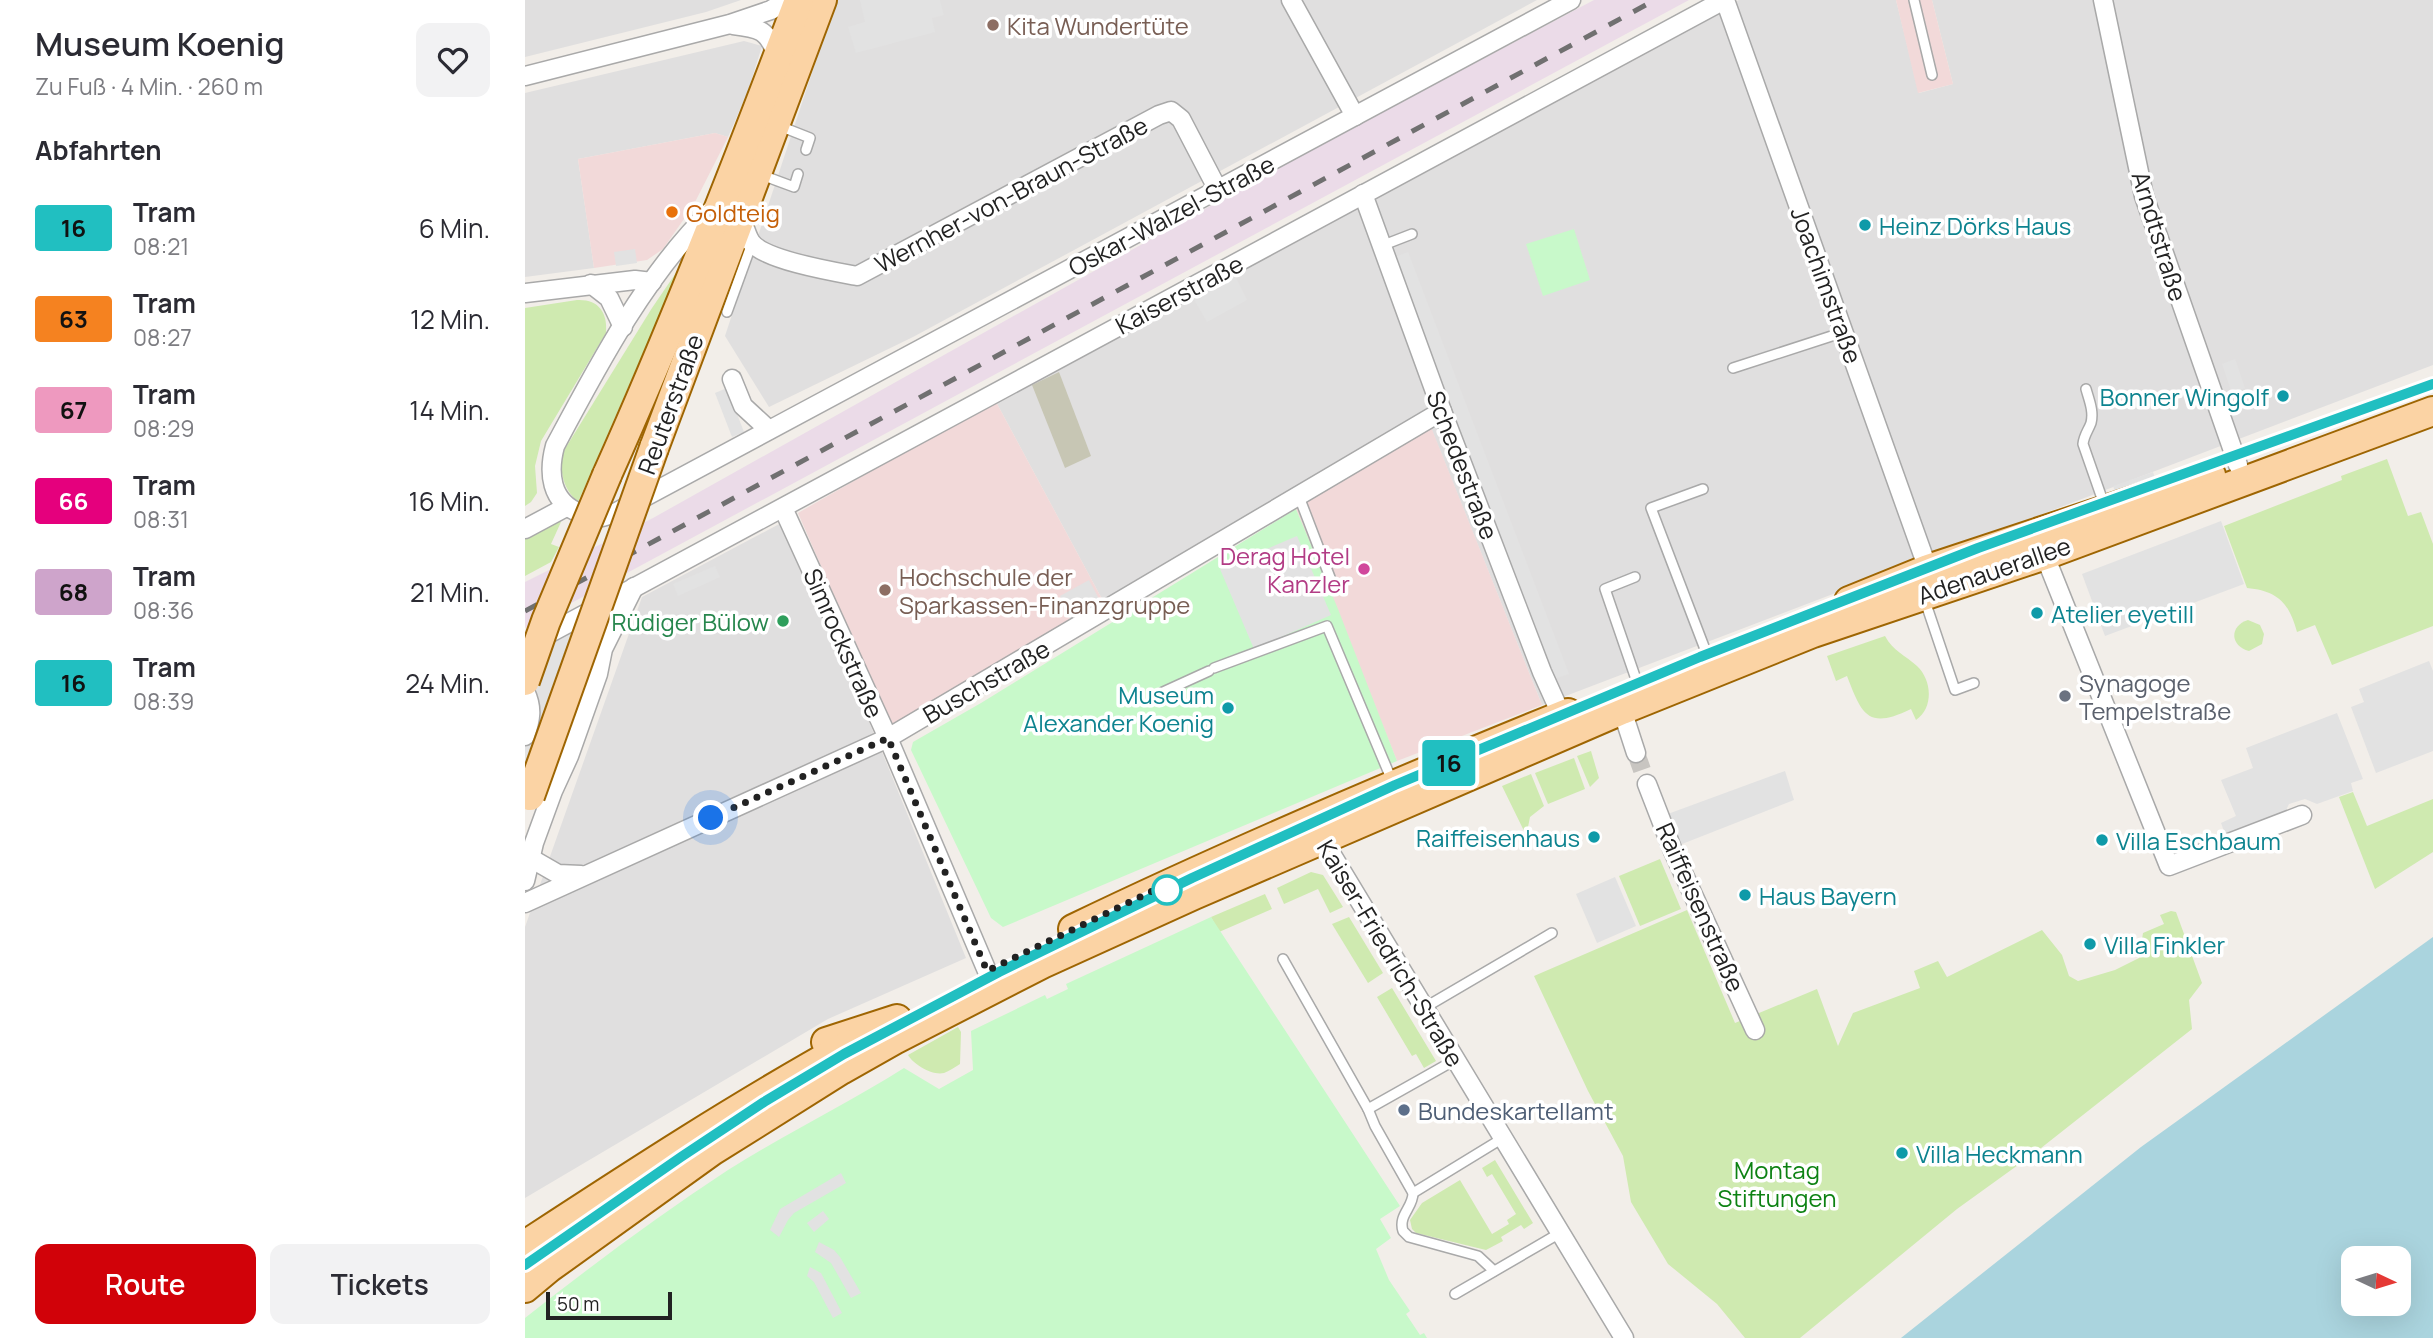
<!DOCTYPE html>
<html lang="de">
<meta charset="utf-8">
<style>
body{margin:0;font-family:Manrope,sans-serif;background:#f2f2f3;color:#2b2b33;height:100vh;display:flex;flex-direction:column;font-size:26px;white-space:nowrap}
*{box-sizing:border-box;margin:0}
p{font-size:23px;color:#7c7c81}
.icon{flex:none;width:38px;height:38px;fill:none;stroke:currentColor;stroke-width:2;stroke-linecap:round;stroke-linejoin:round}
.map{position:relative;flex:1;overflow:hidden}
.side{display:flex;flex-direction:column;background:#fff;width:525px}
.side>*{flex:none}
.badge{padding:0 14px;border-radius:5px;font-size:24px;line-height:46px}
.needle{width:46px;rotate:94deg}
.fabs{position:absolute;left:1816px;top:1246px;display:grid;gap:14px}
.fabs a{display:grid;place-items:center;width:70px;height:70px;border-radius:14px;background:#fff;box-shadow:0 7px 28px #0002;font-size:35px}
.scale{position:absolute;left:21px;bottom:18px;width:126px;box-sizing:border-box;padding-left:7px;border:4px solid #222;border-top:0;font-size:19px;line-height:24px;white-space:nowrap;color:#222;-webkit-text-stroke:5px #fff;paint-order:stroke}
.you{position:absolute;width:35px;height:35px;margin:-18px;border:5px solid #fff;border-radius:50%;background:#1a73e8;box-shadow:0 0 0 10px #1a73e833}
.map>.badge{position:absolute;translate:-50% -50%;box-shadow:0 0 0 4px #fff}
h2{padding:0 35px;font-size:26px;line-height:63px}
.round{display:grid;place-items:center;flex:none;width:74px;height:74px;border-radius:14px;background:#f2f2f3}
.overview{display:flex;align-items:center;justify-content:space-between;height:119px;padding:0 35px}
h1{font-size:33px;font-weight:600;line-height:52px}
.cta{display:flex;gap:14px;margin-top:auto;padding:14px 35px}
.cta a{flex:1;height:80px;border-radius:14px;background:#d10209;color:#fff;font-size:28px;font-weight:600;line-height:80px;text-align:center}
.cta a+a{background:#f2f2f3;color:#2b2b33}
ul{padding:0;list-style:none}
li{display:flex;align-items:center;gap:21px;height:91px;padding:0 35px}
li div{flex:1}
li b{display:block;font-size:26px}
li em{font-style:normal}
li .badge{min-width:77px;font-weight:700;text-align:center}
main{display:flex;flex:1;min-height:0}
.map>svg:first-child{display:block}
.residential{fill:#e0dfdf}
.commercial{fill:#f2d9d9}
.industrial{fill:#ebdbe8}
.construction{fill:#c7c6b4}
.grass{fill:#cfeab0}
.park{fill:#c8f9ca}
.parking{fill:#e2e2e2}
.water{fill:#aad4de;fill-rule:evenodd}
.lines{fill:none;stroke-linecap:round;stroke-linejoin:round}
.street-tunnel{stroke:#c8c5c1;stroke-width:18;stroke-dasharray:18 9;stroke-linecap:butt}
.lane-casing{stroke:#a9a9a9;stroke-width:12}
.street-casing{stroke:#a9a9a9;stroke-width:21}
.primary-casing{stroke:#9e6502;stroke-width:32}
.lane{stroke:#fff;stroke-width:9}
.street{stroke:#fff;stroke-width:18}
.primary{stroke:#fbd3a4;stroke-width:28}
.rail{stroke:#707070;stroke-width:5;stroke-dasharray:14 14;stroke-linecap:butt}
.primary-bridge-casing{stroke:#9e6502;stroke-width:32;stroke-linecap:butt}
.primary-bridge{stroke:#fbd3a4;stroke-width:28}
.line-casing{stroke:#fff;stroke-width:16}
.line{stroke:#21bfc1;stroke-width:10}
.walk{stroke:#222;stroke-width:7;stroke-dasharray:0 12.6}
.education-dot{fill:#8d6e63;stroke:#fff;stroke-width:2.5}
.food-dot{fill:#e8710a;stroke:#fff;stroke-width:2.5}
.culture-dot{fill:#0f9aa8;stroke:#fff;stroke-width:2.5}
.hotel-dot{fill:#d1479c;stroke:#fff;stroke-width:2.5}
.leisure-dot{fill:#2e9e5b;stroke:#fff;stroke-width:2.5}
.worship-dot{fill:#6b7280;stroke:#fff;stroke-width:2.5}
.stop-dot{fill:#fff;stroke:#21bfc1;stroke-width:3.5}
.service-dot{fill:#5c6f8a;stroke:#fff;stroke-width:2.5}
.labels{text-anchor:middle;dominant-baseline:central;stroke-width:7;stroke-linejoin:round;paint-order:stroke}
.education-label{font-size:24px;fill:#785e54;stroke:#fff;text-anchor:start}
.street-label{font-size:24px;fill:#222;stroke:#fff}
.food-label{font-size:24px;fill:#c56008;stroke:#fff;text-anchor:start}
.culture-label{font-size:24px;fill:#0d838f;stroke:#fff;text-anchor:start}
.hotel-label{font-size:24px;fill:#b23c85;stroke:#fff;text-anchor:end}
.leisure-label{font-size:24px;fill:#27864d;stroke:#fff;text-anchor:end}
.worship-label{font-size:24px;fill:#5b616d;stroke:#fff;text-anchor:start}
.service-label{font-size:24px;fill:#4e5e75;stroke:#fff;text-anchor:start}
.park-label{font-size:24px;fill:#0d8213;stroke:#fff}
</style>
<main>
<section class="side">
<div class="overview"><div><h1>Museum Koenig</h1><p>Zu Fuß · 4 Min. · 260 m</p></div><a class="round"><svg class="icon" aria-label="heart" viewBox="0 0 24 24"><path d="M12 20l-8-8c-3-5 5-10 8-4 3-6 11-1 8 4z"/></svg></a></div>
<h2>Abfahrten</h2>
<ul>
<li><span class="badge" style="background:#21bfc1;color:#111">16</span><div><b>Tram</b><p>08:21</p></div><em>6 Min.</em></li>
<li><span class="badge" style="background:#f58220;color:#111">63</span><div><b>Tram</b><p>08:27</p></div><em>12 Min.</em></li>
<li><span class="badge" style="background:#ee99bf;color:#111">67</span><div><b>Tram</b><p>08:29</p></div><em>14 Min.</em></li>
<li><span class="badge" style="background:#e5007d;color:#fff">66</span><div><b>Tram</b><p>08:31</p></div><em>16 Min.</em></li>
<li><span class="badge" style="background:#cea4cb;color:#111">68</span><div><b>Tram</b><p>08:36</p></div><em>21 Min.</em></li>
<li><span class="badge" style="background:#21bfc1;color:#111">16</span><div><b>Tram</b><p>08:39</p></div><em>24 Min.</em></li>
</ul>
<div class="cta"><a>Route</a><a>Tickets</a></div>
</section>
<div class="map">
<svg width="1908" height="1338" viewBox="0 0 1908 1338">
<rect width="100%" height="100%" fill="#f2eee9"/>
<g class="residential">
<path d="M0,0H216L181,12L0,57Z"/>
<path d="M311,0H1012L388,337L244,407L200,336Z"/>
<path d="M1214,0H1371L1394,93L1428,84L1407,0H1908V365L1017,705L906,428L771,509L768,502L584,612L470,400Z"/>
<path d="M219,41L237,46L223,91L203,137L190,133L53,159L69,268L0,277V93Z"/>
<path d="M258,522L357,752L441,958L303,1019L0,1198V927L117,597Z"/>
</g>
<g class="commercial">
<path d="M1371,0H1407L1428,84L1393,93Z"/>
<path d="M190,133L203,137L168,206L138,249L122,260L69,268L53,159Z"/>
<path d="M470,400L584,612L373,744L273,513Z"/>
<path d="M906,427L1017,705L872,761L771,509Z"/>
</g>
<path class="industrial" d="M1069,0H1164L0,628V582L128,518L787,149Z"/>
<path class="construction" d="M534,372L566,456L540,468L507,385Z"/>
<g class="grass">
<path d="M157,264L53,502C38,489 34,471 38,452L127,308Z"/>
<path d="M52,300C73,299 83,312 81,333L16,441L10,466L12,493L6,502L0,506V308Z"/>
<path d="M1862,459L1883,516L1896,512L1908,544V626L1807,665L1790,625L1772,632C1764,603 1753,591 1722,588L1699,526L1817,480L1816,476Z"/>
<path d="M32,519L36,522L26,544L34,547L26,562L0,576V536Z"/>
<path d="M1723,620L1735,625L1739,634L1737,644L1724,651C1705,646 1704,626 1723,620Z"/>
<path d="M1360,636C1368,651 1380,655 1392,666C1407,680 1409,708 1391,720L1386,709C1343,730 1337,715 1322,676L1311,681L1302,656Z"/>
<path d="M1066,751L1074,778L1065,787L1052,756Z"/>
<path d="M1049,758L1060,789L1023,804L1010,773Z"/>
<path d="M1006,774L1019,806L1005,817L1002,832L1004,841L977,786Z"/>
<path d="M1828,792L1842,826L1908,799V852L1850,889L1814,797Z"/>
<path d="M1135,859L1156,909L1115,926L1094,876Z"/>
<path d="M786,872L798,875L818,907L805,913L793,889L759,904L752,888Z"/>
<path d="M740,894L747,909L694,932L686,917Z"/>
<path d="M1162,910L1210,1023L1292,989L1313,1046L1328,1013L1395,988L1389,971L1413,961L1422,977L1517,930L1537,955L1544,976L1553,981L1590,970L1614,958L1618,933L1639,924L1635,915L1646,911L1651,912L1677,983L1664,1000L1667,1029L1511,1152L1432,1209L1275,1338H1220L1192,1304L1143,1264L1106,1202L1098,1156L1063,1091L1009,976Z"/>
<path d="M824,917L858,973L843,983L807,924Z"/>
<path d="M867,988L911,1061L899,1068L891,1054L887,1056L852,997Z"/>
<path d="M433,1027L436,1032L435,1064C430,1067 424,1071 419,1073C407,1076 388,1064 383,1055Z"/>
<path d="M970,1160L1008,1223L999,1229L996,1225L976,1237L978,1241L961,1250L891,1233L887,1229L885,1220L897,1203L935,1180L967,1234L984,1224L982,1220L991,1214L967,1174L962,1177L957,1168Z"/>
</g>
<g class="park">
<path d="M1049,229L1065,280L1018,296L1001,244Z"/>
<path d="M771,509L813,609L872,761L478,927L466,918L386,750L388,742L456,703Z"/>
<path d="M686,917L875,1206L855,1219L866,1238L851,1249L864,1280L885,1311L881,1314L895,1335L899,1333L902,1338H0V1318C66,1266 133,1216 203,1170C260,1134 322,1104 379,1068L414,1089L448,1070L446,1031L520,995L522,999L543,989L541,984Z"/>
</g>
<g class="parking">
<path d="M335,0H415L419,15L407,18L410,32L331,53L323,27L340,22Z"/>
<path d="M110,249L112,263L91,266L89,252Z"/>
<path d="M883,252L1044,674L1029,679L870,257Z"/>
<path d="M710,276L722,300L682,322L668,298Z"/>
<path d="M1710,359L1720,388L1707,393L1697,364Z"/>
<path d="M202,388L219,432L207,437L190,393Z"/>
<path d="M1628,472L1630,478L1590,492L1588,486Z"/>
<path d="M1696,521L1719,584L1580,636L1557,574Z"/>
<path d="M772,536L806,615L729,649L695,569Z"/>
<path d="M190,566L195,577L153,596L148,584Z"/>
<path d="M564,580L575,601L545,619L535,596Z"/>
<path d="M48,630L63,664L0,788V656Z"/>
<path d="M1904,661L1908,671V751L1851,773L1826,707L1839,702L1834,689Z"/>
<path d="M1812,713L1838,779L1826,783L1828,791L1792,804L1780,799L1764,804L1760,812L1700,834L1696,823L1711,816L1696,780L1728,768L1721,748Z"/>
<path d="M1260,771L1269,800L1152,846L1140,815Z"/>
<path d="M1090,877L1111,926L1072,943L1051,894Z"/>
<path d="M316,1173L321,1183L269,1213L263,1220L254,1237L245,1230L255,1209Z"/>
<path d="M298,1211L304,1219L289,1232L282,1223Z"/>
<path d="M294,1242L309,1250L315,1257L336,1293L326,1298L306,1263L290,1252Z"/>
<path d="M285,1267L296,1273L317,1313L308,1318L289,1282L282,1276Z"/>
</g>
<path class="water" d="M1908,937V1338H1376L1616,1147ZM1874,1258V1304H1829V1258Z"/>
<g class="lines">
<path class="street-tunnel" d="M1111,753L1122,784"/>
<g class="lane-casing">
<g id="lane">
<path d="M1389,0L1407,75"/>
<path d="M252,125L285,138L281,150"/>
<path d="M234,174L269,187L273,174"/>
<path d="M856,246L887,234"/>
<path d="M202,312L227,243"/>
<path d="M1208,368L1319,332"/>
<path d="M1561,389C1564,400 1569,411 1566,423C1563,431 1559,435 1558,444L1580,507"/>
<path d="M1178,489L1126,508L1183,657"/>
<path d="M773,494L806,580"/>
<path d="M1110,577L1080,589L1113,685"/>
<path d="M1400,601L1430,690L1449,683"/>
<path d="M689,668L802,626L868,783"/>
<path d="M638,692L684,671"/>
<path d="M758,959L843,1109L930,1060"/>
<path d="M899,1008L1027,933"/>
<path d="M843,1109L850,1126L888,1193C888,1208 873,1215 878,1231L884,1237L953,1256L969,1271"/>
<path d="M888,1193L978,1138"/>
<path d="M930,1294L1035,1233"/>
</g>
</g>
<g class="street-casing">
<g id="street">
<path d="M766,0L830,116"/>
<path d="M1200,0L1403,569"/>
<path d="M1578,0L1619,196L1713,465"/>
<path d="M208,25C235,28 243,30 252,56"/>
<path d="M0,76L205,24L246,10L262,0"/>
<path d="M838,194L917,411L1017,672L1040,723"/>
<path d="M189,208C122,272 73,365 30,446C23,472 25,502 55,513C59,515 66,518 71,518C76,518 83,515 88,514L1046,0"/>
<path d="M216,216C219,224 221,235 226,242C239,260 310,272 332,276L634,115L646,111L656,119L693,190"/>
<path d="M66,284L84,298L98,327"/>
<path d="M0,293L110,280L127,282"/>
<path d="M207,379L218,406L244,430"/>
<path d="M258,508L363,738L462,971"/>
<path d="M0,529L41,507"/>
<path d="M1516,546L1644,866L1777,815"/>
<path d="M12,640L1199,0"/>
<path d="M0,691C8,708 6,719 0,736"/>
<path d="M1097,710L1111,753"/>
<path d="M1122,784L1148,851L1230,1030"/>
<path d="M793,832L1099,1338"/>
<path d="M7,859L33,874L56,875"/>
<path d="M0,881L9,843L28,791L44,756L73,674L78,649L109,587"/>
<path d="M0,903L363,738L917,411"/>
</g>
</g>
<g class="primary-casing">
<g id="primary">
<path d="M129,448L297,0"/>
<path d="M82,475C152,319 214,160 274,0"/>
<path d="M1324,601L1403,569L1686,475"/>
<path d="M548,929C710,851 875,781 1043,713"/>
<path d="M301,1042L372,1019"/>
<path d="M0,1245C107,1175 213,1106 325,1044"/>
<path d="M0,1288L24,1268L187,1151L316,1070L369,1040L517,964L669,895L1097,710L1288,633L1520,555L1908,411"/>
</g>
</g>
<use href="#lane" class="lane"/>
<use href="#street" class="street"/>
<use href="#primary" class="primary"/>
<path class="rail" d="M0,611L1130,0"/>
<g class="primary-bridge-casing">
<g id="primary-bridge">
<path d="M0,681L21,621L82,475"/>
<path d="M5,796L129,448"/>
</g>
</g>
<use href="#primary-bridge" class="primary-bridge"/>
</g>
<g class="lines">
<g class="line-casing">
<path id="line" d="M0,1265L156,1157L239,1102L319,1054L474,972L667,878L870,785L1175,657L1453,548L1908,384"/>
</g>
<use href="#line" class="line"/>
<path class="walk" d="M186,818L363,738L462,971L646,882L642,890"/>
</g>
<g class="education-dot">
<circle cx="468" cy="25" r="7"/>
<circle cx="360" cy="590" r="7"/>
</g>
<circle class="food-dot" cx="147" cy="212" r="7"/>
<g class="culture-dot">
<circle cx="1340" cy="225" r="7"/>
<circle cx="1758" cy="396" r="7"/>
<circle cx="1512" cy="613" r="7"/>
<circle cx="703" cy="708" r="7"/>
<circle cx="1069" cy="837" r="7"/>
<circle cx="1577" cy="840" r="7"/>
<circle cx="1220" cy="895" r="7"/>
<circle cx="1565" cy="944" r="7"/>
<circle cx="1377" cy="1153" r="7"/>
</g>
<circle class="hotel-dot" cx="839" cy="569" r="7"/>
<circle class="leisure-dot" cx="258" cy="621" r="7"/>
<circle class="worship-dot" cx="1540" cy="696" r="7"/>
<circle class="stop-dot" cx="642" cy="890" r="14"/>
<circle class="service-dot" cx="879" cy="1110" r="7"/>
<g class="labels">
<g class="education-label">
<text x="482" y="25">Kita Wundertüte</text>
<text x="374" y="576">Hochschule der<tspan x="374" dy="28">Sparkassen-Finanzgruppe</tspan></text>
</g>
<g class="street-label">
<text transform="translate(486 194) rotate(-28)">Wernher-von-Braun-Straße</text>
<text transform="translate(646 215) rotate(-28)">Oskar-Walzel-Straße</text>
<text transform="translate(1635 236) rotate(73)">Arndtstraße</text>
<text transform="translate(1302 285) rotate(70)">Joachimstraße</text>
<text transform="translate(654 294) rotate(-28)">Kaiserstraße</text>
<text transform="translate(145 404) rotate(-70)">Reuterstraße</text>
<text transform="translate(938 465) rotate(69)">Schedestraße</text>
<text transform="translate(1469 570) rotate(-19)">Adenauerallee</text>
<text transform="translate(319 643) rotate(66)">Simrockstraße</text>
<text transform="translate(461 681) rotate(-30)">Buschstraße</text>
<text transform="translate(1176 907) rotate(66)">Raiffeisenstraße</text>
<text transform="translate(866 953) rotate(59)">Kaiser-Friedrich-Straße</text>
</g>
<g class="food-label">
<text x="161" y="212">Goldteig</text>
</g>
<g class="culture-label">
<text x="1354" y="225">Heinz Dörks Haus</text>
<text x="1744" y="396" text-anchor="end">Bonner Wingolf</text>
<text x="1526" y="613">Atelier eyetill</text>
<text x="689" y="694" text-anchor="end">Museum<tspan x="689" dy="28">Alexander Koenig</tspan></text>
<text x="1055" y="837" text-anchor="end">Raiffeisenhaus</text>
<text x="1591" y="840">Villa Eschbaum</text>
<text x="1234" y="895">Haus Bayern</text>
<text x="1579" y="944">Villa Finkler</text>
<text x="1391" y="1153">Villa Heckmann</text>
</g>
<g class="hotel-label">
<text x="825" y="555">Derag Hotel<tspan x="825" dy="28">Kanzler</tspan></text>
</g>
<g class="leisure-label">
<text x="244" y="621">Rüdiger Bülow</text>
</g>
<g class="worship-label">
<text x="1554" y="682">Synagoge<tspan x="1554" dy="28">Tempelstraße</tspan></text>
</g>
<g class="service-label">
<text x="893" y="1110">Bundeskartellamt</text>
</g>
<g class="park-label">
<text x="1252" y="1169">Montag<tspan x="1252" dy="28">Stiftungen</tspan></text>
</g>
</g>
</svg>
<div class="fabs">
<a><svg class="needle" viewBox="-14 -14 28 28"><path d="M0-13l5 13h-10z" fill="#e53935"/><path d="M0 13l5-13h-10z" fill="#7c7c81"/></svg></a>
</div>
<div class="scale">50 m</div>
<div class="you" style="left:186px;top:818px"></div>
<b class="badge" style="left:924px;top:763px;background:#21bfc1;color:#111">16</b>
</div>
</main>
